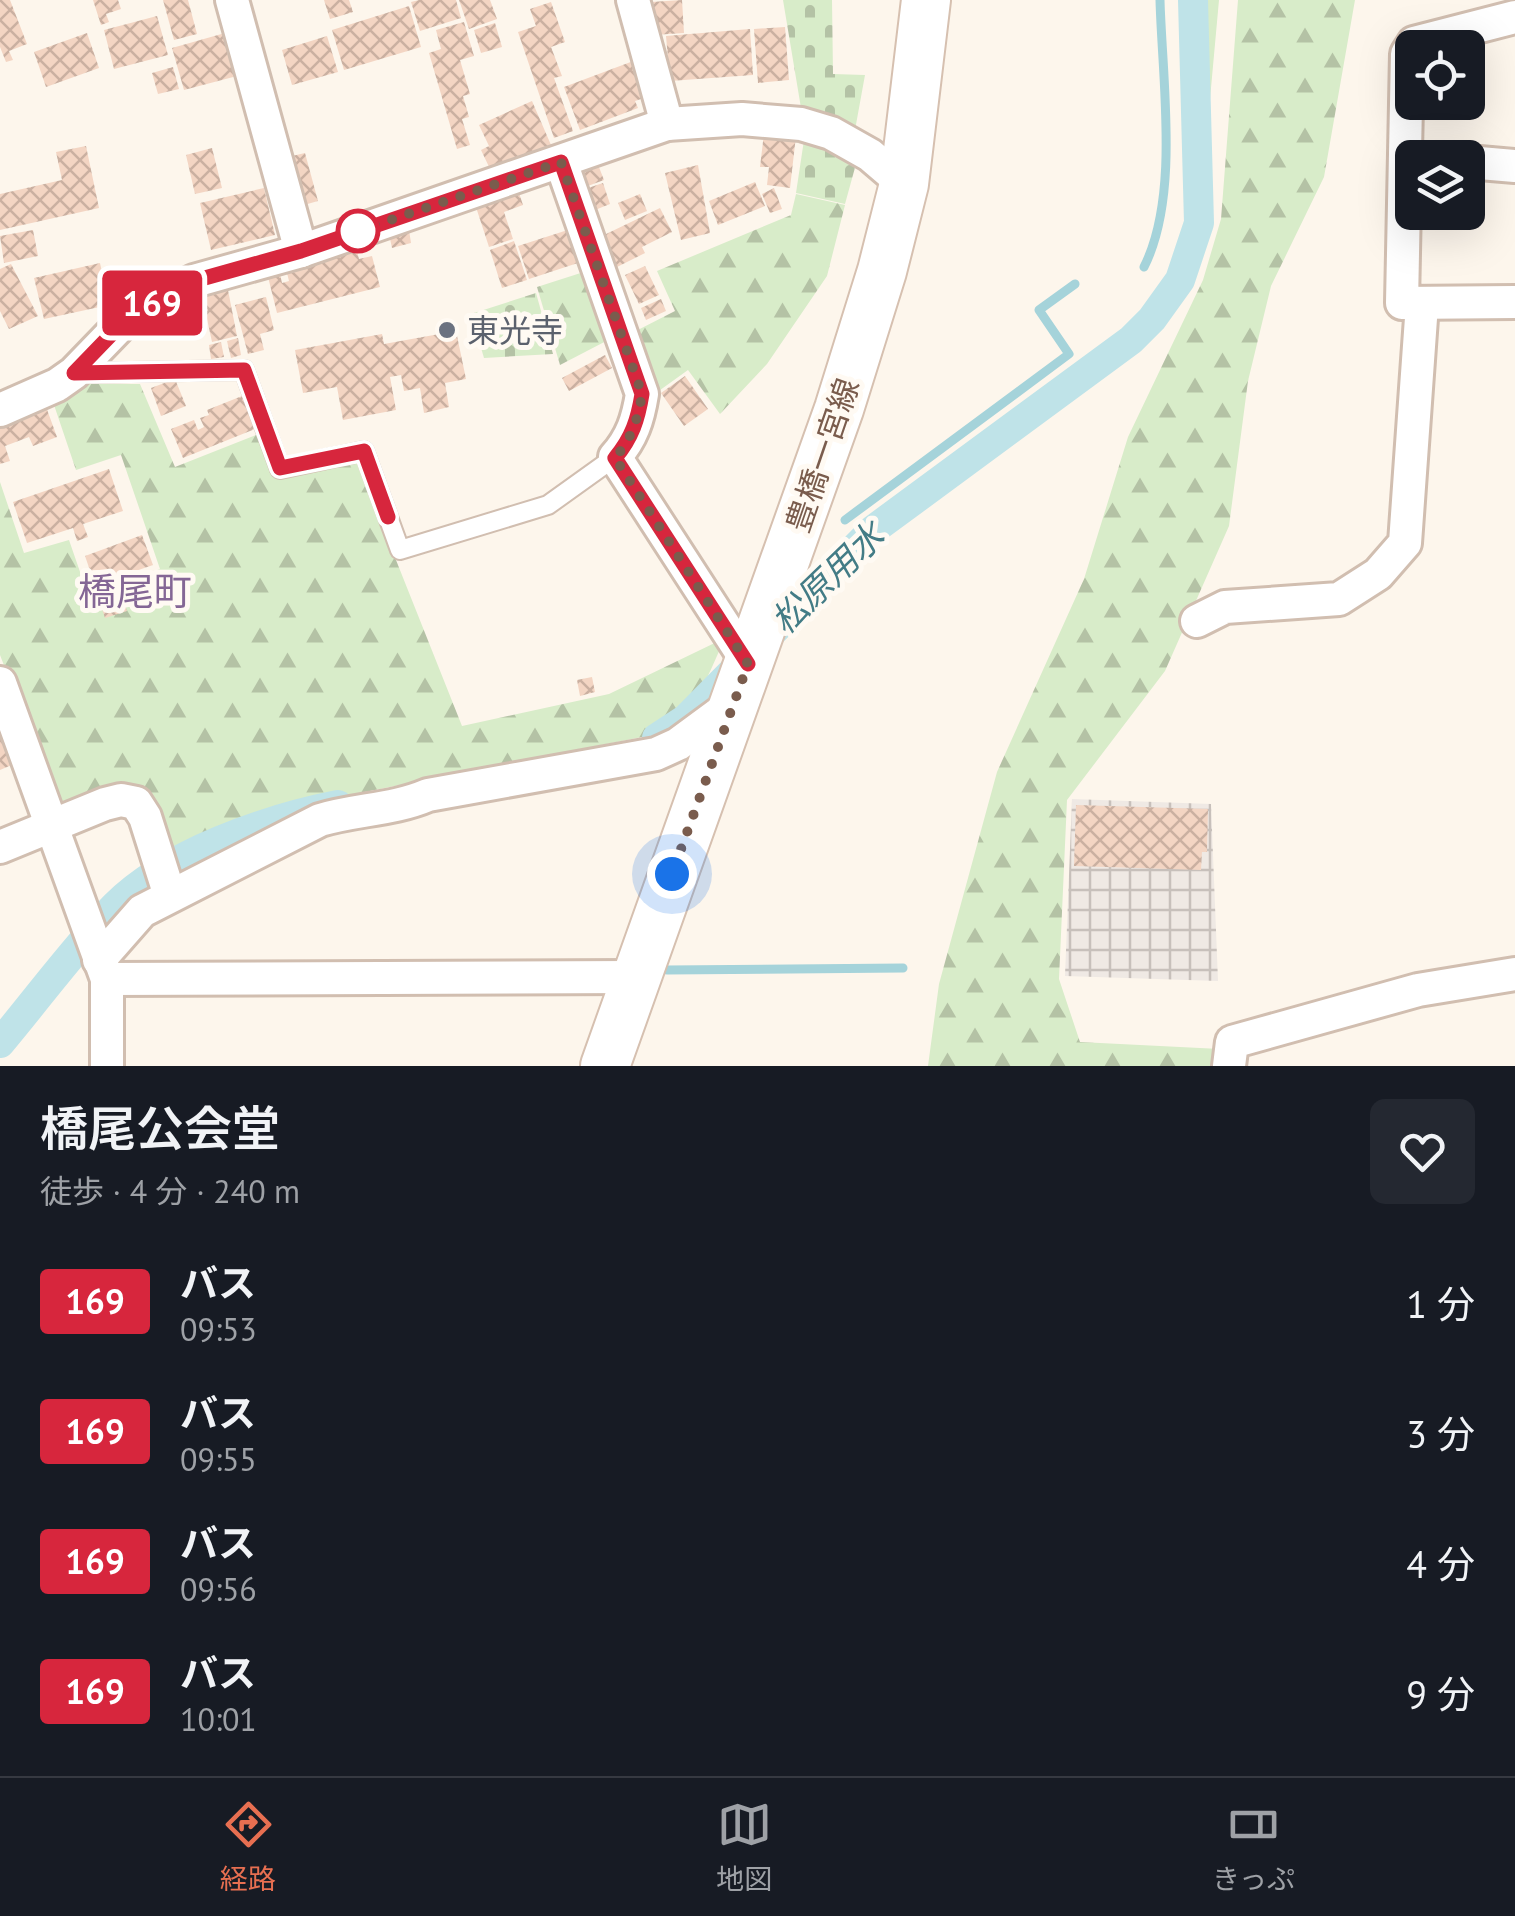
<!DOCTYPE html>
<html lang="ja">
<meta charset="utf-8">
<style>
body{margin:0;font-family:"PT Sans","Noto Sans JP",sans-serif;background:#242831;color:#f1f3f6;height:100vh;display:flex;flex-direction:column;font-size:38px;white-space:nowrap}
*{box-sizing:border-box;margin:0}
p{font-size:32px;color:#9ea1a6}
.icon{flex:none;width:55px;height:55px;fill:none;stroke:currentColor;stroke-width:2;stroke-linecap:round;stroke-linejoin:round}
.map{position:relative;height:1066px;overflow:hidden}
.side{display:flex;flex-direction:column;background:#171b24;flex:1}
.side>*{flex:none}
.badge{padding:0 20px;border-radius:8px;font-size:35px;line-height:65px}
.fabs{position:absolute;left:1395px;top:30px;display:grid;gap:20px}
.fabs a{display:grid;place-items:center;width:90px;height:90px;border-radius:15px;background:#171b24;box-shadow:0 10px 40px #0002;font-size:50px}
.you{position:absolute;width:50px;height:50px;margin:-25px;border:8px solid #fff;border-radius:50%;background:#1a73e8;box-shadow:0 0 0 15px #1a73e833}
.map>.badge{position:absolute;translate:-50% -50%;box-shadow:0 0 0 5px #fff}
.round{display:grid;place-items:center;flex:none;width:105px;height:105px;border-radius:15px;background:#242831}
.summary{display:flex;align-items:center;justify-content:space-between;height:170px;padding:0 40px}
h1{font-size:48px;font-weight:600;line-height:75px}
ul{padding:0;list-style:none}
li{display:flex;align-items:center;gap:30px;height:130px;padding:0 40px}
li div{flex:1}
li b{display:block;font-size:38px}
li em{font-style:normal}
li .badge{min-width:110px;font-weight:700;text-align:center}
.tab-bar{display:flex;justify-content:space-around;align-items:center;height:140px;border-top:2px solid #363941;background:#171b24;font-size:28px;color:#9ea1a6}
.tab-bar a{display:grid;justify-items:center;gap:5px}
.tab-bar .current{color:#e76f51}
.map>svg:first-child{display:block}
.industrial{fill:url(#industrial-grid)}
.green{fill:#d8ecc9}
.forest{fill:url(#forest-firs)}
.cemetery{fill:url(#cemetery-stones)}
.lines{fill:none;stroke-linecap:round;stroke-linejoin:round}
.stream{stroke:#a5d3da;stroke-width:9}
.canal{stroke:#bfe3e8;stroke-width:30}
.building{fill:url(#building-cross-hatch)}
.lane-casing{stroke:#d1beb0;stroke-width:22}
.street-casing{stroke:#d1beb0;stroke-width:38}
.secondary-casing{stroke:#d6c0b0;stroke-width:52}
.lane{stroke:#fff;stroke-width:18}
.street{stroke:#fff;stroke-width:32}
.secondary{stroke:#fff;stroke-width:48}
.line-casing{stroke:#fff;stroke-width:22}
.line{stroke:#d7263d;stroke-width:15}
.walk{stroke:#7a5c4d;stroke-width:10;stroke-dasharray:0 18}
.stop-dot{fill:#fff;stroke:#d7263d;stroke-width:5}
.worship-dot{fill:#6b7280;stroke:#fffaf3;stroke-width:4}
.labels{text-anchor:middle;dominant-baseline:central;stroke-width:10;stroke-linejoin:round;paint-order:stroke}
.worship-label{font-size:32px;fill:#5b616d;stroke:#fffaf3;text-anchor:start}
.street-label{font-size:32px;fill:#7a5c4d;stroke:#fffaf3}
.water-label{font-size:35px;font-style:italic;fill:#437c86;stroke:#fffaf3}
.quarter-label{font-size:38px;fill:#846695;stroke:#fffaf3}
</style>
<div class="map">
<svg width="1515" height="1066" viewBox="0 0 1515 1066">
<defs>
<pattern id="industrial-grid" width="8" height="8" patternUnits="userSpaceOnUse" patternTransform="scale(2.5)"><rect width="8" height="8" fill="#efe9e4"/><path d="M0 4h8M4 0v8" fill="none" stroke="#c7c0bb"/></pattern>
<pattern id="forest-firs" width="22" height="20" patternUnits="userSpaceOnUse" patternTransform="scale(2.5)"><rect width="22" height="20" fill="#d8ecc9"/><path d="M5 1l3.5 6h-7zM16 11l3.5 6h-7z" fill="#b4c2a5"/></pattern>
<pattern id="cemetery-stones" width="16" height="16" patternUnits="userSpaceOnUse" patternTransform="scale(2.5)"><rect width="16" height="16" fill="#d8ecc9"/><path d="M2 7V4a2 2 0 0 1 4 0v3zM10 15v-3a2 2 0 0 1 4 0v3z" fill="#b4c2a5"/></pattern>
<pattern id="building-cross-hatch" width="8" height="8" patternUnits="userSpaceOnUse" patternTransform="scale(2.5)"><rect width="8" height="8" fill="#f3d5c3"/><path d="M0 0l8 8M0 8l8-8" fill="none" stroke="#cab0a1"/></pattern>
</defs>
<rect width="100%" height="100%" fill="#fdf6ec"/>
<path class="industrial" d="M1072,799L1211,804L1218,981L1065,976Z"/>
<path class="green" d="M1202,0H1219L1205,154Z"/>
<g class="forest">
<path d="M1238,0H1355L1324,177L1271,286L1248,381L1229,526L1165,671L1067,800L1059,979L1080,1042L1220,1049L1218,1066H928L939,984L997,772L1084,579L1128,437L1203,280L1221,219Z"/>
<path d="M796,194L845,205L827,276L767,364L720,414L688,370L649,398L630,334L675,311L657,271L791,215Z"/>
<path d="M590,270L612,338L560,365L537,287Z"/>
<path d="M80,384H140L175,467L261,433L275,477L361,459L394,555L462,726L609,694L725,638C704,684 696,714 647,736L284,808L198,842L165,863L150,815L62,816L0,655V482L24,553L69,540L88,595L160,569L121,455L76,470L53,402Z"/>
</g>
<g class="cemetery">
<path d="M783,0H832L833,74L865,75L855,130L802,114Z"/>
<path d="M804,140L827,145L856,164L845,204L796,193Z"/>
<path d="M536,293L553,354L484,358L471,314Z"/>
</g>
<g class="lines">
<g class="stream">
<path d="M1144,267C1180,196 1162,79 1160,0"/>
<path d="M845,520L1069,354L1039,310L1075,284"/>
<path d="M667,970L903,968"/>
</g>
<g class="canal">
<path d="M657,738L686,719L873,530L1131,340L1152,319L1180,280L1199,223L1193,0"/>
<path d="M0,1043C38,998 74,948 115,906C168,853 267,819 338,805"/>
</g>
</g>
<g class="building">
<path d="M0,0H10L27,44L9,51L13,60L6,62L0,47Z"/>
<path d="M93,0H118L121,9L106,14L109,22L101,25Z"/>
<path d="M163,0H188L197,34L174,40Z"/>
<path d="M324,0H349L353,12L330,19Z"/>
<path d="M419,0H456L461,18L420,31L411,2Z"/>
<path d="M459,0H490L497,19L469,29Z"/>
<path d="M682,0L684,33L654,35L651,2Z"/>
<path d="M551,2L565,42L551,47L562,76L554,78L573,131L554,138L518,32L536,26L530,9Z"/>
<path d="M409,6L421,47L344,70L332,30Z"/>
<path d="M157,16L168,55L114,69L104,30Z"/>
<path d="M464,22L474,56L460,60L470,94L463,96L469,117L462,119L470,145L457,149L429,53L441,49L436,30Z"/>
<path d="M495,23L502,47L481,53L474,30Z"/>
<path d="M785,27L789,80L758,83L754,29Z"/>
<path d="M750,29L753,75L670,81L666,36Z"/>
<path d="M87,33L99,68L46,87L34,52Z"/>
<path d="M225,33L237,76L184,90L172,48Z"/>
<path d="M327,36L338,72L292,85L282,50Z"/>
<path d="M636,60L650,96L635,101L638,108L580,130L564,87Z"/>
<path d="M173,67L179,89L158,94L152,73Z"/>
<path d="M532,101L551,145L491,171L481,150L489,146L479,125Z"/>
<path d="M764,133L796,136L790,188L767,185L769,167H760Z"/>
<path d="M86,146L99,208L0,230V194L62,180L56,152Z"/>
<path d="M212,148L222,188L195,194L186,155Z"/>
<path d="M305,153L318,201L304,205L292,156Z"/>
<path d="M597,162L604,180L577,190L570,172Z"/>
<path d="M698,165L710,233L681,240L665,173Z"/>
<path d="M755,182L765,206L718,225L709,201Z"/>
<path d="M603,183L610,204L595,210L588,188Z"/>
<path d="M517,187L523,205L504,212L513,239L489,247L474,201Z"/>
<path d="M264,188L275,235L211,250L200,203Z"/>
<path d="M774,188L782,209L770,213L762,194Z"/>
<path d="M640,194L647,211L625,220L618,203Z"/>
<path d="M660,208L672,232L642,247L645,253L617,267L602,236Z"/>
<path d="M577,227L587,260L529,279L518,246Z"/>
<path d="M33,230L38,256L4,263L0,236Z"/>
<path d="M409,230L411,243L392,248L389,234Z"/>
<path d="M514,241L527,280L502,288L490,250Z"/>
<path d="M356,247L359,259L372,256L380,287L277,313L268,277L280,274L282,283L289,281L285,265Z"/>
<path d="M100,263L109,305L44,319L34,278Z"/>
<path d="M11,264L38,316L9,329L0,311V269Z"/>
<path d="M645,266L659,295L639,304L625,275Z"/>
<path d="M227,285L237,336L212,342L201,291Z"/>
<path d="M199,291L203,310L178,315L176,302Z"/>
<path d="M266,297L274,330L260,334L264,350L248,354L235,305Z"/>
<path d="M661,299L666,311L646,320L641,308Z"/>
<path d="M456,331L466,379L445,383L449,407L424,413L420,388L404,391L401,375L390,377L396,410L343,420L337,387L303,393L295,350L382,334L384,344Z"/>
<path d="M238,338L241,355L231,358L227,341Z"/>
<path d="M221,342L224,357L211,359L209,345Z"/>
<path d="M605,355L612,368L569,391L562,378Z"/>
<path d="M685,376L708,409L684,426L661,393Z"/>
<path d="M175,379L186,406L161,416L151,388Z"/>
<path d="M242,396L255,429L183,458L171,429L194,420L198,430L204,427L200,418L209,415L207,410Z"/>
<path d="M45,404L57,437L33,446L29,437L5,446L10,461L0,464V421Z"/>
<path d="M109,469L123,511L83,524L88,537L77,541L73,528L27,543L13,502Z"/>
<path d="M142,535L153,565L95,585L85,556Z"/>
<path d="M121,593L127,611L105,618L99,600Z"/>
<path d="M592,677L595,692L580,696L577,680Z"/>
<path d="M0,729L14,764L0,770Z"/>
<path d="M1076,805L1208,809L1207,852H1202L1201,870L1074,866Z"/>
</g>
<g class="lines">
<g class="lane-casing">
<path id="lane" d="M75,373L244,370L280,469L364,451L400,550L548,505L615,457"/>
</g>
<g class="street-casing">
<g id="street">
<path d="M232,0L301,251"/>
<path d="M633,0L667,124"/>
<path d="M1515,17L1414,43L1407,54L1402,303L1515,302"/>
<path d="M561,162L642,394C638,419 632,438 615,457L749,664"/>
<path d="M1468,162L1515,166"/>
<path d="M0,410L57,385L74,373L131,314L194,281L301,251L667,124L742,119L801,124L831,133L870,155L904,184"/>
<path d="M1197,621L1225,607L1339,599L1378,574L1405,543L1422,304"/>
<path d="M0,683L107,979V1066"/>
<path d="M0,847L105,804L121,800L136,803L145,817L170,896"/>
<path d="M99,960L142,911L320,820C357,809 393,810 428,795L656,754L678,744L735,702"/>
<path d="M107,979L635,977"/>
<path d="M1229,1066L1232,1042L1418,990L1515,974"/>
</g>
</g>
<g class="secondary-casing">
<path id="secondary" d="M605,1066L839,409L882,271L904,184L926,0"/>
</g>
<use href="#lane" class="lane"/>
<use href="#street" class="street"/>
<use href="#secondary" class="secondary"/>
</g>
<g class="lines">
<g class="line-casing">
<path id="line" d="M388,517L364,451L280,468L244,370L74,373L131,314L194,281L301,251L561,162L642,394C638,419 632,438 615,458L748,664"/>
</g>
<use href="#line" class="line"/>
<path class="walk" d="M358,231L561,162L642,394C638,419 632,438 615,458L748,664L672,874"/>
</g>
<circle class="stop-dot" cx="358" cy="231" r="20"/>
<circle class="worship-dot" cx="447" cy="330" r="10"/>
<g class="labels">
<g class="worship-label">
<text x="467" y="330">東光寺</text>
</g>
<g class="street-label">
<text transform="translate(822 455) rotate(-71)">豊橋一宮線</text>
</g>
<g class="water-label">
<text transform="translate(827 578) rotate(-44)">松原用水</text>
</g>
<g class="quarter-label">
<text x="135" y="590">橋尾町</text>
</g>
</g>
</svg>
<div class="fabs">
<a><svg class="icon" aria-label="locate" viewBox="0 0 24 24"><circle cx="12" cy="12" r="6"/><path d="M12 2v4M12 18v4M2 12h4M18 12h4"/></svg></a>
<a><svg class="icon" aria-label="layers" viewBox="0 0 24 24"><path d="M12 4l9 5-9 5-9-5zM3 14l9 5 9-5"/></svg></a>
</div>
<div class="you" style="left:672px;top:874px"></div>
<b class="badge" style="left:152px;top:303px;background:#d7263d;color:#fff">169</b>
</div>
<section class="side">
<div class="summary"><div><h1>橋尾公会堂</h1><p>徒歩 · 4 分 · 240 m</p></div><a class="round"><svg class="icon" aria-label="heart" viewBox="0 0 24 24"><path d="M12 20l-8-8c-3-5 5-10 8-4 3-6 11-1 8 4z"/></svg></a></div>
<ul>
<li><span class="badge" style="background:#d7263d;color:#fff">169</span><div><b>バス</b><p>09:53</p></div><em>1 分</em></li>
<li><span class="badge" style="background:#d7263d;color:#fff">169</span><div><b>バス</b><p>09:55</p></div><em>3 分</em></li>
<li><span class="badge" style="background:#d7263d;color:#fff">169</span><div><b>バス</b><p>09:56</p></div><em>4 分</em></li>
<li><span class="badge" style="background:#d7263d;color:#fff">169</span><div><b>バス</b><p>10:01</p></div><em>9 分</em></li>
</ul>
</section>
<nav class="tab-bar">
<a class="current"><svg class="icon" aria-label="directions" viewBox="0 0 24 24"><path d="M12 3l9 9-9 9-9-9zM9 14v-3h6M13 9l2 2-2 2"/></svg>経路</a>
<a><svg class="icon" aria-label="map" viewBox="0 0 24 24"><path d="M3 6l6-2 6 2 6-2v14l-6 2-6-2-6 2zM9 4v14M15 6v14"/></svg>地図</a>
<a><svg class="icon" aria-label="tickets" viewBox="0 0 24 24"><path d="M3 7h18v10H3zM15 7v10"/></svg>きっぷ</a>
</nav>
